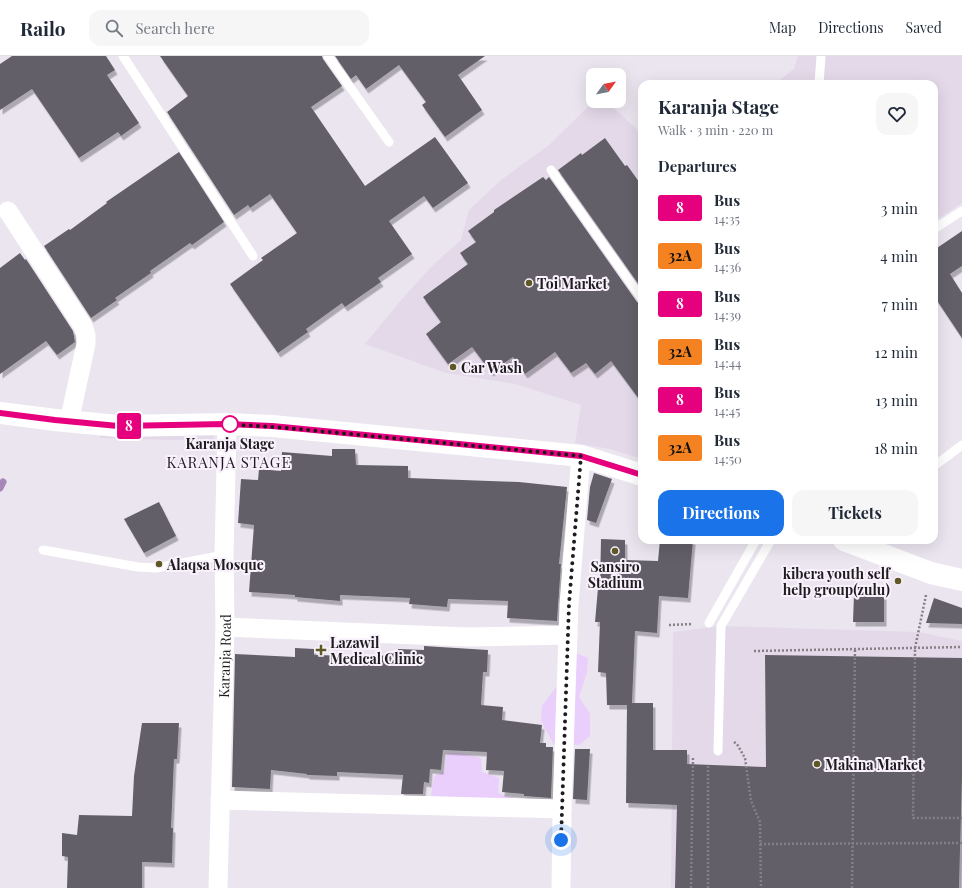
<!DOCTYPE html>
<meta charset="utf-8">
<style>
body{margin:0;font-family:"Playfair Display",serif;background:#f6f6f7;color:#1f2937;height:100vh;display:flex;flex-direction:column;font-size:15px;white-space:nowrap}
*{box-sizing:border-box;margin:0}
p{font-size:13px;color:#747a83}
.icon{flex:none;width:22px;height:22px;fill:none;stroke:currentColor;stroke-width:2;stroke-linecap:round;stroke-linejoin:round}
.map{position:relative;flex:1;overflow:hidden}
.panel{position:absolute;left:638px;top:24px;width:300px;height:464px;display:flex;flex-direction:column;background:#fff;border-radius:12px;box-shadow:0 4px 16px #0002}
.panel>*{flex:none}
.badge{padding:0 8px;border-radius:3px;font-size:14px;line-height:26px}
.needle{width:26px;rotate:57deg}
.controls{position:absolute;left:586px;top:12px;display:grid;gap:8px}
.controls a{display:grid;place-items:center;width:40px;height:40px;border-radius:8px;background:#fff;box-shadow:0 4px 16px #0002;font-size:20px}
.you{position:absolute;width:20px;height:20px;margin:-10px;border:3px solid #fff;border-radius:50%;background:#1a73e8;box-shadow:0 0 0 6px #1a73e833}
.map>.badge{position:absolute;translate:-50% -50%;box-shadow:0 0 0 2px #fff}
h2{padding:0 20px;font-size:15px;line-height:36px}
.round{display:grid;place-items:center;flex:none;width:42px;height:42px;border-radius:12px;background:#f6f6f7}
.summary{display:flex;align-items:center;justify-content:space-between;height:68px;padding:0 20px}
h1{font-size:19px;font-weight:700;line-height:30px}
.button{display:flex;gap:8px;margin-top:auto;padding:8px 20px}
.button a{flex:1;height:46px;border-radius:12px;background:#1a73e8;color:#fff;font-size:16px;font-weight:700;line-height:46px;text-align:center}
.button a+a{background:#f6f6f7;color:#1f2937}
ul{padding:0;list-style:none}
li{display:flex;align-items:center;gap:12px;height:48px;padding:0 20px}
li div{flex:1}
li b{display:block;font-size:15px}
li em{font-style:normal}
li .badge{min-width:44px;font-weight:700;text-align:center}
header{display:flex;align-items:center;gap:24px;box-sizing:border-box;height:56px;padding:0 20px;background:#fff;border-bottom:1px solid #e0e1e3}
header strong{font-size:19px}
nav{display:flex;gap:22px;margin-inline-start:auto;font-size:14px}
.search{width:280px;height:36px;background:#f6f6f7;display:flex;align-items:center;gap:10px;box-sizing:border-box;padding:0 14px;border-radius:12px;color:#747a83;font-size:15px}
.map>svg:first-child{display:block}
.built{fill:#e3d9e9}
.green{fill:#eacefb}
.lines{fill:none;stroke-linecap:round;stroke-linejoin:round}
.stream{stroke:#a688b8;stroke-width:7}
.building{fill:#645f67;filter:url(#shadow)}
.path{stroke:#848086;stroke-width:2.5;stroke-dasharray:2 2;stroke-linecap:butt}
.lane{stroke:#fff;stroke-width:9}
.street{stroke:#fff;stroke-width:19}
.secondary{stroke:#fff;stroke-width:22}
.line-casing{stroke:#fff;stroke-width:9}
.line{stroke:#e6007e;stroke-width:6}
.walk{stroke:#1e1c1f;stroke-width:4;stroke-dasharray:0 7.2}
.poi-dot{fill:#5e5825;stroke:#f9f2fc;stroke-width:1.5}
.stop-dot{fill:#fff;stroke:#e6007e;stroke-width:2}
.labels{text-anchor:middle;dominant-baseline:central;stroke-width:4;stroke-linejoin:round;paint-order:stroke}
.poi-label{font-size:14px;font-weight:bold;fill:#1e1c1f;stroke:#f9f2fc;text-anchor:start}
.stop-label{font-size:14px;font-weight:bold;fill:#1e1c1f;stroke:#f9f2fc}
.street-label{font-size:14px;fill:#1e1c1f;stroke:#f9f2fc}
.neighbourhood-label{font-size:15px;letter-spacing:1px;fill:#1e1c1f;stroke:#f9f2fc}
</style>
<header>
<strong>Railo</strong>
<div class="search"><svg class="icon" aria-label="search" viewBox="0 0 24 24"><circle cx="10" cy="10" r="6"/><path d="M15 15l6 6"/></svg>Search here</div>
<nav><a>Map</a><a>Directions</a><a>Saved</a></nav>
</header>
<div class="map">
<svg width="962" height="832" viewBox="0 0 962 832">
<defs>
<filter id="shadow"><feDropShadow dx="2.5" dy="4.5" stdDeviation="0" flood-color="#0004"/></filter>
</defs>
<rect width="100%" height="100%" fill="#ebe5ef"/>
<g class="built">
<path d="M798,0H962V147L934,165V28H775L794,13Z"/>
<path d="M594,45H606L642,78V403L610,393L575,387L581,349L516,328L446,317L365,288L402,243L432,210L461,184L469,154L501,124L549,89Z"/>
<path d="M99,368L214,372V385L100,382Z"/>
<path d="M721,570L918,576L962,585V832H671L673,576Z"/>
</g>
<g class="green">
<path d="M578,598L588,602L587,616L579,641L590,658V680L579,689H554L541,665L542,650L564,621L557,602Z"/>
<path d="M447,697H460L481,702L482,716L499,722L498,737L521,744L430,747L434,720L444,716Z"/>
</g>
<g class="lines">
<path class="stream" d="M0,432L3,426"/>
</g>
<g class="building">
<path d="M12,0H106L115,14L107,19L139,67L121,80L118,76L79,102L32,33L0,54V8Z"/>
<path d="M160,0H322L323,3L342,30L311,51L365,130L435,81L468,127L433,152L424,140L389,165L412,198L378,222L381,226L345,251L342,247L306,273L308,276L278,297L230,228L263,204L261,202L297,177L270,138L250,152L248,149L234,159L167,56L188,40Z"/>
<path d="M335,0H485L458,19L482,54L445,81L422,49L426,46L399,9L366,33L356,19L351,23Z"/>
<path d="M605,82L625,110L627,109L642,130V233L558,114L581,97L582,99Z"/>
<path d="M179,96L224,166L192,189L190,187L150,215L151,217L115,242L117,244L91,262L44,190L69,173L70,174L107,147L106,146Z"/>
<path d="M543,121L546,124L549,121L637,246L642,249V347L611,305L595,318L586,307L571,317L555,296L525,318L513,301L491,316L472,291L448,308L426,278L441,266L423,241L468,208L460,197L476,186L468,175L494,156V154Z"/>
<path d="M962,175V210L950,218L962,237V282L934,240V194Z"/>
<path d="M20,197L25,204L26,203L73,275L75,286L57,299L46,285L0,318V212Z"/>
<path d="M332,393H355L356,409L408,410V422L519,426L567,431L559,508H561L557,565L507,562L508,545L448,543L447,551L409,548L410,542L340,539V545L295,541V539L249,536L254,469L238,467L241,423L258,424L259,413L281,415L282,396L332,400Z"/>
<path d="M594,417L612,423L596,467L587,464L590,431Z"/>
<path d="M159,446L176,480L144,497L124,463Z"/>
<path d="M601,483L625,484V504L658,505L660,484H693L688,542L659,540L657,577L635,575L632,647H653V694H687V708L766,711L765,599L962,602V719L959,832H675L677,749L626,747L627,649H607L606,617L598,616L600,566H595L598,532H600Z"/>
<path d="M854,538H884V566H853Z"/>
<path d="M934,542L962,552V568L926,567Z"/>
<path d="M424,590L488,594L487,616H483L481,649L503,651L502,664L542,669L540,687H546V691H553L551,742L524,740V738L502,736L504,715L486,714L487,696L443,694L441,714L430,713L429,727L424,726L423,738H401L403,719L337,716V720L307,719V718L271,714L270,733L232,731L235,598L295,601V592L314,593V599L356,600V599L398,600V593L424,594Z"/>
<path d="M142,667H179L177,703H174L171,772H173L172,807L142,806V832H67L68,801L62,800V777L77,779L79,759L132,760L134,720Z"/>
<path d="M575,693H590L587,744L573,743Z"/>
</g>
<g class="lines">
<g class="path">
<path d="M926,539L915,592L913,762H962"/>
<path d="M669,569L693,568"/>
<path d="M754,595L962,591"/>
<path d="M734,686L737,688L745,702L751,745L760,766L761,832"/>
<path d="M760,788L962,787"/>
<path d="M691,832L693,700"/>
<path d="M708,832V708"/>
<path d="M852,832L855,593"/>
</g>
<g class="lane">
<path d="M123,0L253,200"/>
<path d="M328,0L389,86"/>
<path d="M819,28L821,0"/>
<path d="M551,114L642,243"/>
<path d="M934,173L962,155"/>
<path d="M934,410L962,389"/>
<path d="M43,494L138,511L156,512L224,499"/>
<path d="M709,567L756,484"/>
<path d="M718,695L721,570L771,484"/>
</g>
<g class="street">
<path d="M8,155L83,270L86,279V288L69,366"/>
<path d="M225,571L467,581L568,579"/>
<path d="M220,744L562,753"/>
<path id="s1" d="M218,832L225,571L224,499L227,368"/>
<path d="M561,832L562,753L569,548L581,400"/>
</g>
<g class="secondary">
<path d="M0,357L55,364L118,370L227,368L272,370L459,388L581,400L642,419"/>
<path d="M844,484L931,517L962,524"/>
</g>
</g>
<g class="lines">
<g class="line-casing">
<path id="line" d="M0,357L55,364L118,370L226,368L272,370L459,388L581,400L642,419"/>
</g>
<use href="#line" class="line"/>
<path class="walk" d="M230,368H226L287,372L581,400L569,548L561,784"/>
</g>
<g class="poi-dot">
<circle cx="529" cy="227" r="4"/>
<circle cx="453" cy="311" r="4"/>
<circle cx="615" cy="495" r="4"/>
<circle cx="159" cy="508" r="4"/>
<circle cx="898" cy="525" r="4"/>
<path d="M319 588h4v4h4v4h-4v4h-4v-4h-4v-4h4z"/>
<circle cx="817" cy="708" r="4"/>
</g>
<circle class="stop-dot" cx="230" cy="368" r="8"/>
<g class="labels">
<g class="poi-label">
<text x="537" y="227">Toi Market</text>
<text x="461" y="311">Car Wash</text>
<text x="167" y="508">Alaqsa Mosque</text>
<text x="615" y="510" text-anchor="middle">Sansiro<tspan x="615" dy="16">Stadium</tspan></text>
<text x="890" y="517" text-anchor="end">kibera youth self<tspan x="890" dy="16">help group(zulu)</tspan></text>
<text x="330" y="586">Lazawil<tspan x="330" dy="16">Medical Clinic</tspan></text>
<text x="825" y="708">Makina Market</text>
</g>
<g class="stop-label">
<text x="230" y="387">Karanja Stage</text>
</g>
<g class="street-label">
<text stroke="none"><textPath href="#s1" startOffset="232">Karanja Road</textPath></text>
</g>
<g class="neighbourhood-label">
<text x="229" y="406">KARANJA STAGE</text>
</g>
</g>
</svg>
<div class="controls">
<a><svg class="needle" viewBox="-14 -14 28 28"><path d="M0-13l5 13h-10z" fill="#e53935"/><path d="M0 13l5-13h-10z" fill="#747a83"/></svg></a>
</div>
<div class="you" style="left:561px;top:784px"></div>
<b class="badge" style="left:129px;top:370px;background:#e6007e;color:#fff">8</b>
<section class="panel">
<div class="summary"><div><h1>Karanja Stage</h1><p>Walk · 3 min · 220 m</p></div><a class="round"><svg class="icon" aria-label="heart" viewBox="0 0 24 24"><path d="M12 20l-8-8c-3-5 5-10 8-4 3-6 11-1 8 4z"/></svg></a></div>
<h2>Departures</h2>
<ul>
<li><span class="badge" style="background:#e6007e;color:#fff">8</span><div><b>Bus</b><p>14:35</p></div><em>3 min</em></li>
<li><span class="badge" style="background:#f58220;color:#111">32A</span><div><b>Bus</b><p>14:36</p></div><em>4 min</em></li>
<li><span class="badge" style="background:#e6007e;color:#fff">8</span><div><b>Bus</b><p>14:39</p></div><em>7 min</em></li>
<li><span class="badge" style="background:#f58220;color:#111">32A</span><div><b>Bus</b><p>14:44</p></div><em>12 min</em></li>
<li><span class="badge" style="background:#e6007e;color:#fff">8</span><div><b>Bus</b><p>14:45</p></div><em>13 min</em></li>
<li><span class="badge" style="background:#f58220;color:#111">32A</span><div><b>Bus</b><p>14:50</p></div><em>18 min</em></li>
</ul>
<div class="button"><a>Directions</a><a>Tickets</a></div>
</section>
</div>
